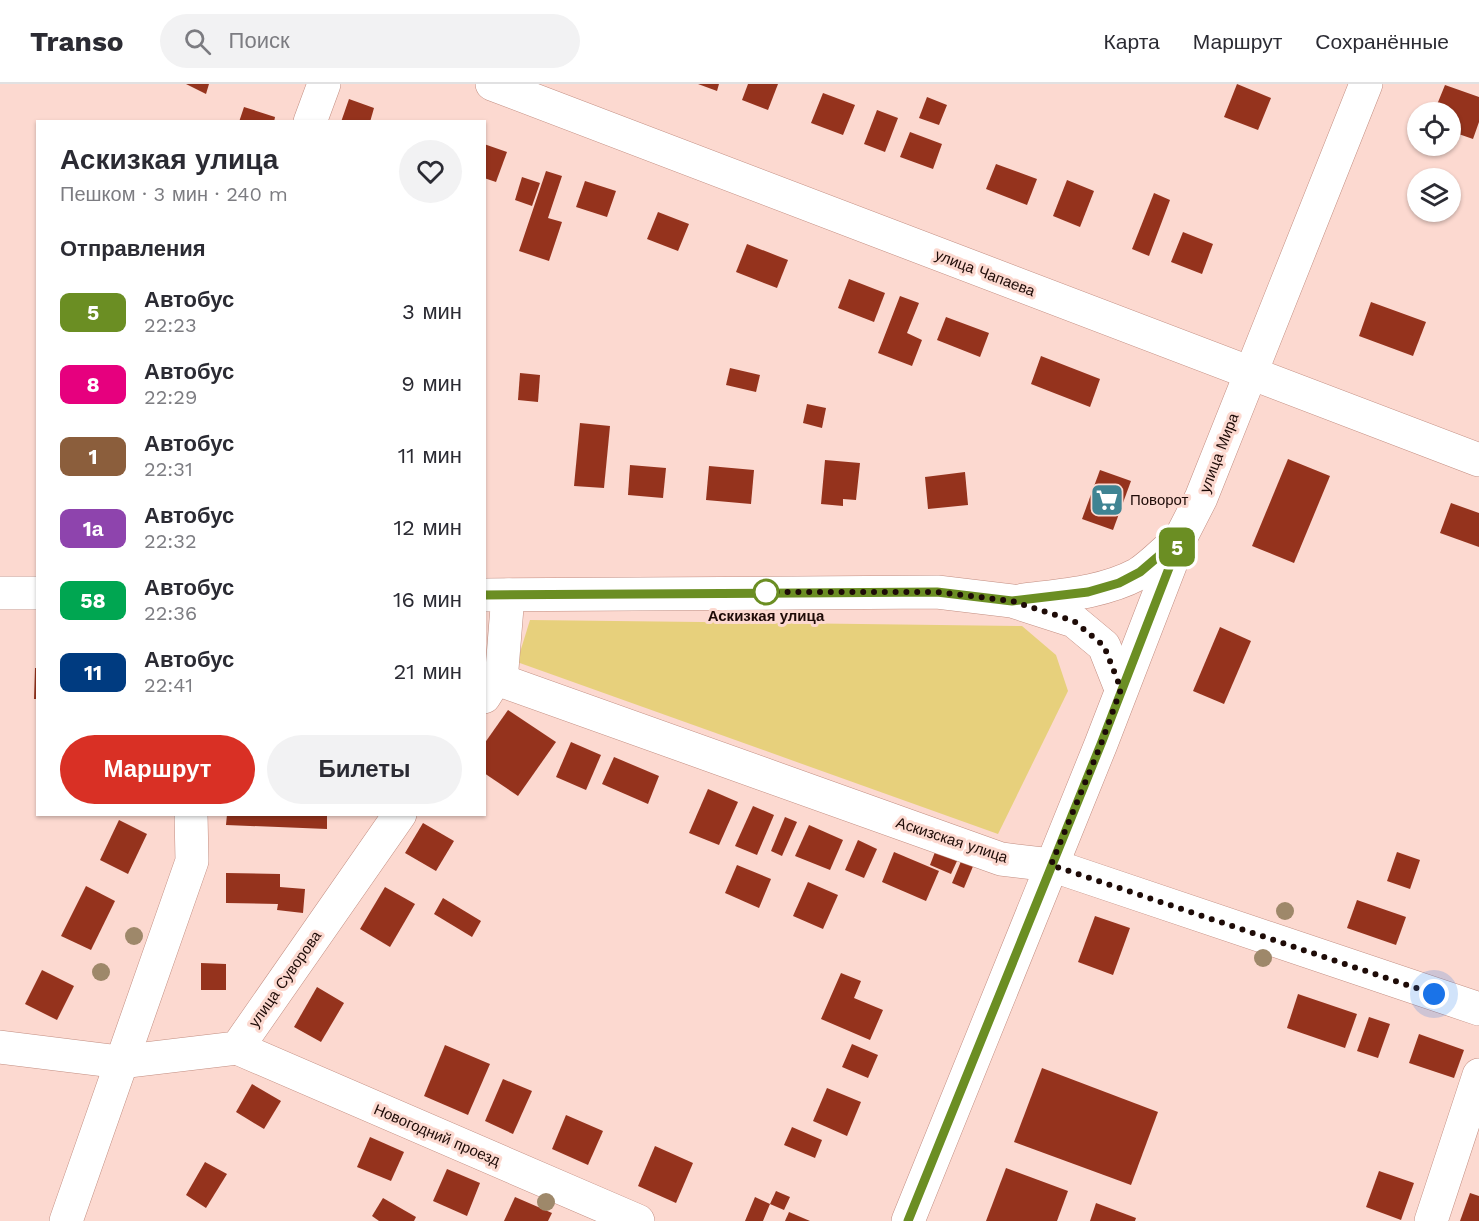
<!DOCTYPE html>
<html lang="ru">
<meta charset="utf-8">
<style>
body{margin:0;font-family:"Work Sans",sans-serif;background:#f2f2f3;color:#2b2b33;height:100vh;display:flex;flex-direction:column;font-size:22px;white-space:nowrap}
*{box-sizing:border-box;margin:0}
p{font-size:20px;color:#7c7c81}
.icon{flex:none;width:33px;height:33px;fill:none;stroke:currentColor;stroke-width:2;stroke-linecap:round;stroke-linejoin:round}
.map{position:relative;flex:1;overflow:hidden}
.details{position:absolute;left:36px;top:36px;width:450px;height:696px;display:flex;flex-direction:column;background:#fff;border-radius:0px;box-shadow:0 2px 4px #0004}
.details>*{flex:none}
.badge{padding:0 12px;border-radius:9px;font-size:21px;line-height:39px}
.fabs{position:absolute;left:1407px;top:18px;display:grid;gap:12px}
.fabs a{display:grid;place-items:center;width:54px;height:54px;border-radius:50%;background:#fff;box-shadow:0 2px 4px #0004;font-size:30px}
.you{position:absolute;width:30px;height:30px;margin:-15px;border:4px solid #fff;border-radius:50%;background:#1a73e8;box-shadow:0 0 0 9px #1a73e833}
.map>.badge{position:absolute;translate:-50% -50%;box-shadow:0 0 0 3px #fff}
h2{padding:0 24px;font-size:22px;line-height:54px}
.round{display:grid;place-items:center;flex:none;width:63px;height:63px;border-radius:32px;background:#f2f2f3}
.headline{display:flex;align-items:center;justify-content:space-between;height:102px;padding:0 24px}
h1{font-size:28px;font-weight:600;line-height:45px}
.primary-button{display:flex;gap:12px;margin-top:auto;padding:12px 24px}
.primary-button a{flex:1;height:69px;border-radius:36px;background:#d93025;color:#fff;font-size:24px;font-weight:600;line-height:69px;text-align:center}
.primary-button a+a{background:#f2f2f3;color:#2b2b33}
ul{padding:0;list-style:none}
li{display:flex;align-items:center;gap:18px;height:72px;padding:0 24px}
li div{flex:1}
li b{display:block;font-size:22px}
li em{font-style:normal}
li .badge{min-width:66px;font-weight:700;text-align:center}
header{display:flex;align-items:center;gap:36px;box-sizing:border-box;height:84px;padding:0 30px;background:#fff;border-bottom:2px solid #e1e1e2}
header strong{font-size:28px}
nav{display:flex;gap:33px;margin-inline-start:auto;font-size:21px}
.search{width:420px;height:54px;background:#f2f2f3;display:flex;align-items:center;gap:15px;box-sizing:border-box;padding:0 21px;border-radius:33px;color:#7c7c81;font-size:22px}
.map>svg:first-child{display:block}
.green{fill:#e7d07c}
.building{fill:#95331d}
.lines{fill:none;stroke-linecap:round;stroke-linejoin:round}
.minor-casing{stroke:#c28d80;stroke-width:34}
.major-casing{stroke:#c28d80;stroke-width:34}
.minor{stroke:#fff;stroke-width:33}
.major{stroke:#fff;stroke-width:33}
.tree{fill:#9e886a}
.line-casing{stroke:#fff;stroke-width:14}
.line{stroke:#6b8e23;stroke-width:9}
.walk{stroke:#1e0b07;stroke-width:6;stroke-dasharray:0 10.8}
.stop-dot{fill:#fff;stroke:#6b8e23;stroke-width:3}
.labels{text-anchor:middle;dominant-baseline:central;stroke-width:6;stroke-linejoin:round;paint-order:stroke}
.street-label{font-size:15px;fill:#1e0b07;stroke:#fcd9d0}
.poi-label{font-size:15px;fill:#1e0b07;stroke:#fcd9d0;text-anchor:start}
.stop-label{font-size:15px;font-weight:bold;fill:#1e0b07;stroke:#fcd9d0}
</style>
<header>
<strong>Transo</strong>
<div class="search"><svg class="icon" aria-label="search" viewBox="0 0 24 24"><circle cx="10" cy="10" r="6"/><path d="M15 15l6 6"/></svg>Поиск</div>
<nav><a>Карта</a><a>Маршрут</a><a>Сохранённые</a></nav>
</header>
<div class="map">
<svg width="1479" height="1137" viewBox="0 0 1479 1137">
<rect width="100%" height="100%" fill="#fcd9d0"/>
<path class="green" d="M530,536L1022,542L1056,571L1068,607L998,750L517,578Z"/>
<g class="building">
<path d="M186,0H209L206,10Z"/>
<path d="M698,0H719L717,7Z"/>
<path d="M748,0H778L768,26L742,16Z"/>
<path d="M1237,0L1271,14L1258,46L1224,33Z"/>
<path d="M1445,1L1479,13V38L1473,55L1450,47V28H1434Z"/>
<path d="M823,9L855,21L843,51L811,39Z"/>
<path d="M927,13L947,21L939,41L919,34Z"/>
<path d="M349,15L374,24L370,38H341Z"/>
<path d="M244,23L275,33L274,38H239Z"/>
<path d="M877,26L898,34L885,68L864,60Z"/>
<path d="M910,48L942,60L933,85L900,73Z"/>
<path d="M484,60L507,68L496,98L484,94Z"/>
<path d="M996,80L1037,95L1027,121L986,105Z"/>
<path d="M546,87L562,92L548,134L562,138L549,177L519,167Z"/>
<path d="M522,93L540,99L532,122L515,116Z"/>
<path d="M1067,96L1094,107L1080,143L1053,132Z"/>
<path d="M585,97L616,107L607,133L576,123Z"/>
<path d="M1154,109L1170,116L1149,172L1132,165Z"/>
<path d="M658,128L689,140L678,167L647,155Z"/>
<path d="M1183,148L1213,160L1202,190L1171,178Z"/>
<path d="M747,160L788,176L777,204L736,188Z"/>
<path d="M849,195L885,209L874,238L838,224Z"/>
<path d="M900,212L919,219L907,249L922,256L912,282L878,269Z"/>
<path d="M1371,218L1426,238L1413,272L1359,252Z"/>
<path d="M946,233L989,249L980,273L937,256Z"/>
<path d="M1041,272L1100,295L1090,323L1031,300Z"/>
<path d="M730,284L760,291L756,308L726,301Z"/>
<path d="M520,289L540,291L538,318L518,316Z"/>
<path d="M807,320L826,324L822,344L803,339Z"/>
<path d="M580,339L610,342L604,404L574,402Z"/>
<path d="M1288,375L1330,392L1294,479L1252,462Z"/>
<path d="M825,376L860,379L856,416L843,415V422L821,420Z"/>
<path d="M630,381L666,384L663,414L628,411Z"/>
<path d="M709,382L754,386L751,420L706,416Z"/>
<path d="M1100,386L1131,397L1113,446L1082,435Z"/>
<path d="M965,388L968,421L928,425L925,393Z"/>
<path d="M1451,419L1479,429V463L1440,449Z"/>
<path d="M1220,543L1251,557L1224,620L1193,607Z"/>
<path d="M35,584H38V615H34Z"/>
<path d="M508,626L556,658L518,712L484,689V660Z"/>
<path d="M571,658L601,671L586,706L556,693Z"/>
<path d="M614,673L659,692L648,720L602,700Z"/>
<path d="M708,705L738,718L719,761L689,749Z"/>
<path d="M753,722L774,731L757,771L735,762Z"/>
<path d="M227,730H327V745L226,741Z"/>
<path d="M785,733L797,738L782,772L771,767Z"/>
<path d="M119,736L147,750L128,790L100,776Z"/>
<path d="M423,739L454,757L436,787L405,769Z"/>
<path d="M809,741L843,756L830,786L795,772Z"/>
<path d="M858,756L877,765L864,794L845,786Z"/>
<path d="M894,768L939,787L926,817L882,798Z"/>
<path d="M935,768L957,777L951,790L930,781Z"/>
<path d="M1397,768L1420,776L1410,805L1387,797Z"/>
<path d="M962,775L974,780L964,804L952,799Z"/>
<path d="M737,781L771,795L759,824L725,809Z"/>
<path d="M226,789L280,790V803L305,805L303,829L277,826L278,820L226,819Z"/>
<path d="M808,798L838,811L823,845L793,832Z"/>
<path d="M86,802L115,817L91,866L61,852Z"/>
<path d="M385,803L415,820L390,863L360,845Z"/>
<path d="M443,814L481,837L472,853L434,830Z"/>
<path d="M1357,816L1406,833L1396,861L1347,844Z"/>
<path d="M1095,832L1130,844L1113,891L1078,878Z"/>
<path d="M201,879L226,880V906H201Z"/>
<path d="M42,886L74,902L57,936L25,920Z"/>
<path d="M841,889L861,897L854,914L883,926L870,956L821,935Z"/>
<path d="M317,903L344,919L321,958L294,943Z"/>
<path d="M1298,910L1357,930L1345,964L1287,944Z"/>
<path d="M1369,933L1390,940L1378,974L1357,967Z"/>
<path d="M1419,950L1464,966L1454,994L1409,979Z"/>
<path d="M852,960L878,971L868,994L842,983Z"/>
<path d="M445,961L490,980L468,1031L424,1012Z"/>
<path d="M1042,984L1158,1028L1131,1101L1014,1058Z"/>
<path d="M503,995L532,1007L513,1050L485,1037Z"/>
<path d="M252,1000L281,1017L264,1045L236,1028Z"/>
<path d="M827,1004L861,1018L847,1052L813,1037Z"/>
<path d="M566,1031L603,1047L588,1081L552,1065Z"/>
<path d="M792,1043L822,1056L815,1074L784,1061Z"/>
<path d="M370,1053L404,1068L391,1097L357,1083Z"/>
<path d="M655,1062L693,1079L676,1119L638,1102Z"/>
<path d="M205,1078L227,1090L206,1124L186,1111Z"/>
<path d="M1006,1084L1068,1107L1057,1137H986Z"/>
<path d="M447,1085L480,1099L467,1132L433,1117Z"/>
<path d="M1379,1087L1414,1099L1401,1136L1366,1123Z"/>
<path d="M776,1107L790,1113L784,1126L770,1120L763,1137H745L755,1113L770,1120Z"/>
<path d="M1470,1109L1479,1112V1137H1460Z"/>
<path d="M515,1113L552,1129L548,1137H504Z"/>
<path d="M383,1114L416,1133L414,1137H379L372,1132Z"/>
<path d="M1096,1119L1136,1134L1135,1137H1090Z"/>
<path d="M789,1128L810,1137H785Z"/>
</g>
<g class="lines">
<g class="minor-casing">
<g id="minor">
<path d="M492,0L1479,376"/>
<path d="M310,38L324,0"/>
<path d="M497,595L1001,775L1051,781L1479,925"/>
<path d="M484,613L502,585L508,511"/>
<path d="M0,963L120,978L237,964L400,730"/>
<path d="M237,964L638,1137"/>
<path d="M66,1137L192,777L191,730"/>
<path d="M1431,1137L1479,991"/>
</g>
</g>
<g class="major-casing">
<g id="major">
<path d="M0,509H38"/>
<path d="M484,511L937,508L1012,517L1074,537L1104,562L1121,605"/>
<path d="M1023,516C1062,511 1102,509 1138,490C1152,481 1165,467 1178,456"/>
<path d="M908,1137L1101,660L1181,453L1201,414L1366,0"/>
</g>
</g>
<use href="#minor" class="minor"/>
<use href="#major" class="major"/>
</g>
<g class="tree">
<circle cx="1285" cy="827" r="9"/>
<circle cx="134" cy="852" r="9"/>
<circle cx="1263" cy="874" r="9"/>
<circle cx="101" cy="888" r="9"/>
<circle cx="546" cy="1118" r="9"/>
</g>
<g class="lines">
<g class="line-casing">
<path id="line" d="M484,511L937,508L1012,517L1088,508L1119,499L1140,488L1181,453L1101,660L908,1137"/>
</g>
<use href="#line" class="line"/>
<path class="walk" d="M766,508H937L1012,517L1074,537L1104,562L1121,605L1101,660L1051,781L1434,910"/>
</g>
<defs>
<g id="supermarket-square" transform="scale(1.725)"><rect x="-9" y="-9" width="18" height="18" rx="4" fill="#408493" stroke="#fcd9d0"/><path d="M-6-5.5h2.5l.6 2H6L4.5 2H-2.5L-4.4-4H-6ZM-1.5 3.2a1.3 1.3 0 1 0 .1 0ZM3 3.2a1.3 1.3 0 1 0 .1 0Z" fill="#fff"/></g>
</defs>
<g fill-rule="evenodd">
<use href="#supermarket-square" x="1107" y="416"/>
</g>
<circle class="stop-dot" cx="766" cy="508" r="12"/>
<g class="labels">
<g class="street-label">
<text transform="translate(985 189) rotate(21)">улица Чапаева</text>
<text transform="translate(1219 369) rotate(-69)">улица Мира</text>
<text transform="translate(952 756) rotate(18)">Аскизская улица</text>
<text transform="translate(285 895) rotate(-55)">улица Суворова</text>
<text transform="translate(437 1051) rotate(23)">Новогодний проезд</text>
</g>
<g class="poi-label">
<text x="1130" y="416">Поворот</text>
</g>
<g class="stop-label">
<text x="766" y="532">Аскизкая улица</text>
</g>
</g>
</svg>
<div class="fabs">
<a><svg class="icon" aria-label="locate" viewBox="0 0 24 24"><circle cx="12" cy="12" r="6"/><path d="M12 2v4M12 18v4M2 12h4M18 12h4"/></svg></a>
<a><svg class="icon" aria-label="layers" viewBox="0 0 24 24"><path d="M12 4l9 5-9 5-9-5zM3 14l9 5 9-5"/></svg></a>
</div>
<div class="you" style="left:1434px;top:910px"></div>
<b class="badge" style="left:1177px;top:463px;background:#6b8e23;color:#fff">5</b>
<section class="details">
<div class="headline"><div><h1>Аскизкая улица</h1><p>Пешком · 3 мин · 240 m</p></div><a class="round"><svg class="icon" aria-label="heart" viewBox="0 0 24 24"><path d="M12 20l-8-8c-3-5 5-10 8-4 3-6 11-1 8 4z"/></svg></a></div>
<h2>Отправления</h2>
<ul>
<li><span class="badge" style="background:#6b8e23;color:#fff">5</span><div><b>Автобус</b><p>22:23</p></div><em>3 мин</em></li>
<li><span class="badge" style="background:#e6007e;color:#fff">8</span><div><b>Автобус</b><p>22:29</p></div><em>9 мин</em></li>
<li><span class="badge" style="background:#8b5e3c;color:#fff">1</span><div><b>Автобус</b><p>22:31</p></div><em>11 мин</em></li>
<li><span class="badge" style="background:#8e44ad;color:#fff">1а</span><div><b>Автобус</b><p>22:32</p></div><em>12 мин</em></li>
<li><span class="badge" style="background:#00a651;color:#fff">58</span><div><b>Автобус</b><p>22:36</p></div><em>16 мин</em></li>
<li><span class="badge" style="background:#003b80;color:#fff">11</span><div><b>Автобус</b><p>22:41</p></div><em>21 мин</em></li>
</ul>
<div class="primary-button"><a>Маршрут</a><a>Билеты</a></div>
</section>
</div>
